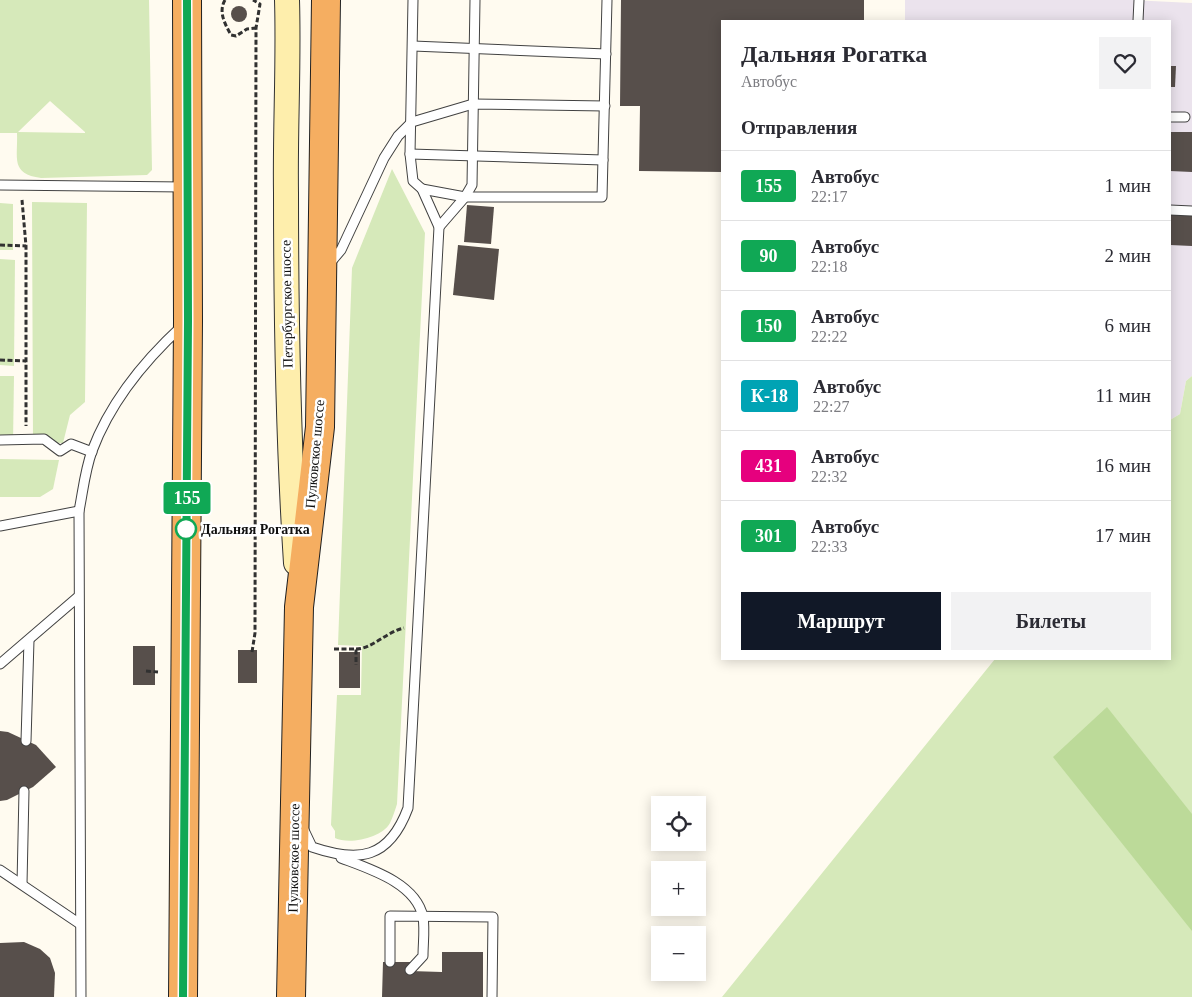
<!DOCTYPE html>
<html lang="ru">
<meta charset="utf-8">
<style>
body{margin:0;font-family:Georgia,serif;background:#f2f2f3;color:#2b2b33;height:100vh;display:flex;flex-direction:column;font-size:19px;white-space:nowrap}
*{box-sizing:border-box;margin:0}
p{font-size:16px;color:#7c7c81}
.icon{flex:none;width:28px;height:28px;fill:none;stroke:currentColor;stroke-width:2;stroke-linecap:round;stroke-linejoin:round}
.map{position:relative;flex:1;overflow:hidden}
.sheet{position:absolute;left:721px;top:20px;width:450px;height:640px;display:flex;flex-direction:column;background:#fff;border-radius:0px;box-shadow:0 2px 12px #0003}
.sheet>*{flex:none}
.badge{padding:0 10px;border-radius:4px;font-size:18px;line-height:32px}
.fabs{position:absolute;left:651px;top:796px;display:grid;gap:10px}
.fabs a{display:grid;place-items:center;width:55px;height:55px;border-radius:0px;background:#fff;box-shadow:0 2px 12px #0003;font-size:25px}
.map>.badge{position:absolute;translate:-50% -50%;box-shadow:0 0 0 2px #fff}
h2{padding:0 20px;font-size:19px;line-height:45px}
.round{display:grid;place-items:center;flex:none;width:52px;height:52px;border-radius:0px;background:#f2f2f3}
.headline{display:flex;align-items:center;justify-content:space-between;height:85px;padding:0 20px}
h1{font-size:24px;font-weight:700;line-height:38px}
.button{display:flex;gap:10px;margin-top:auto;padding:10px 20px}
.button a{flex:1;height:58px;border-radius:0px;background:#111827;color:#fff;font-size:20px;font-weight:700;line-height:58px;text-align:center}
.button a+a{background:#f2f2f3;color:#2b2b33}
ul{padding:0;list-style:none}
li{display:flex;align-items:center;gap:15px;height:70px;padding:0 20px;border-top:1px solid #e1e1e2}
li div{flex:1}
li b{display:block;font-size:19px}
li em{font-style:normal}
li .badge{min-width:55px;font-weight:700;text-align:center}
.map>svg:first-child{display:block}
.industrial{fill:#ebe3ed}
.green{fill:#d6e9ba;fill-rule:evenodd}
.forest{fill:#bcda99}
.building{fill:#574f4b}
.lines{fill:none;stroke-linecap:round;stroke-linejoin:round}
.service-casing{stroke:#424242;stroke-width:11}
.secondary-casing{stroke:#313131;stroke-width:26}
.trunk-casing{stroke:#202020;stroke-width:30}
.path{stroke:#313131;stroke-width:3;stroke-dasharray:5 2.5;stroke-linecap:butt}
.service{stroke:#fff;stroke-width:9}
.secondary{stroke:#feeeac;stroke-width:24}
.trunk{stroke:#f5ae61;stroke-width:28}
.line-casing{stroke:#fff;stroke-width:11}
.line{stroke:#10a855;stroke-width:8}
.stop-dot{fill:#fff;stroke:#10a855;stroke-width:2.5}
.labels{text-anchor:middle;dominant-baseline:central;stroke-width:5;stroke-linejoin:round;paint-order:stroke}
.street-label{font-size:14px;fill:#0f0f0f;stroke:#fff}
.stop-label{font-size:14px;font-weight:bold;fill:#0f0f0f;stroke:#fff;text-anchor:start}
</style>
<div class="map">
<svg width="1192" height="997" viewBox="0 0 1192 997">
<rect width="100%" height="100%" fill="#fffbf0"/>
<path class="industrial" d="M905,0H1131L1192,3V376L1186,381L1180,414L1170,420V21H905Z"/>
<g class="green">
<path d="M0,0H149L152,170L147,175L41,178C10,174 18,158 17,133H0ZM50,101L85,132V133L18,132Z"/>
<path d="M392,169L425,233L397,804C395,810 393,817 390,823C382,838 349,845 335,838V831L331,825L337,695H361L362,646L338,645L352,268Z"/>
<path d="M32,202L87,203L85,402L70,415L63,443L33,442Z"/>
<path d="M0,203L13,204V250H0Z"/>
<path d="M0,259L15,260L14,366L0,365Z"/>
<path d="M0,376H14L13,443L0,441Z"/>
<path d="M1192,376V997H722L995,659H1170V420L1180,414L1186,381Z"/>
<path d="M0,459L59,460L53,489L40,497H0Z"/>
</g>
<path class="forest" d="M1107,707L1192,814V931L1053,757Z"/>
<g class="building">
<path d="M621,0H864V21H722V172L639,171L640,106H620Z"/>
<circle cx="239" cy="14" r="8"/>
<path d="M1170,66H1176L1175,87H1170Z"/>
<path d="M1170,132H1192V172L1170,171Z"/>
<path d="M467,205L494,207L491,244L464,242Z"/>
<path d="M1170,214L1192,215V246L1170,245Z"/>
<path d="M458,245L499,249L494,300L453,295Z"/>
<rect x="133" y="646" width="22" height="39"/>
<rect x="238" y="650" width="19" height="33"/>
<rect x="339" y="652" width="21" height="36"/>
<path d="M0,731L8,732L36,745L56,767L33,787L7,800L0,801Z"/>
<path d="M24,942L40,949L50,958L55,973L54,997H0V943Z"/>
<path d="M442,952H483V997H382L383,962H410V971L442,972Z"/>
</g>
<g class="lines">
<g class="service-casing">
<g id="service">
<path d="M1138,21L1139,0"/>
<path d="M413,46L606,54"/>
<path d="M1170,117H1185"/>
<path d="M410,154L603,160"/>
<path d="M0,185L184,187"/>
<path d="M422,189L465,197H602L607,0"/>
<path d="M1170,210L1192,211"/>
<path d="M439,227L465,197L472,185L475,0"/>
<path d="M330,263L341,250L384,158L398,136L412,122L473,104L605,106"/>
<path d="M0,440L44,439L60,451L71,444L92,452"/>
<path d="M0,526L79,511"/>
<path d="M0,664L78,597"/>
<path d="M26,741L29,640"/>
<path d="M303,828L312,847C359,863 389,859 408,808L439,227L422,189L413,181L410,154L413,0"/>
<path d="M341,858C370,869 416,883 423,917C425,929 423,944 423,956L410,970"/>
<path d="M0,870L80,924"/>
<path d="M22,884L24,791"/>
<path d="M390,962V916L493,917L492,997"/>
<path d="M81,997L79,511C83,491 85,470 92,451C110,403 145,360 182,326"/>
</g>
</g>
<g class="secondary-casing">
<path id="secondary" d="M287,0C289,64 285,128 286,193C286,316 288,440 296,563"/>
</g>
<g class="trunk-casing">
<g id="trunk">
<path d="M183,997L188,321L187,0"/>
<path d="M291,997L299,607L320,427L326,0"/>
</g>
</g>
<g class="path">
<path d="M225,0C218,12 225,24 231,35L236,36L247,29L256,28"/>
<path d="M22,200L26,246V426"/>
<path d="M0,245L26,246"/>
<path d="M0,360L26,361"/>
<path d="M334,649H356V665"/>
<path d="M356,649C372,649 386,632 404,628"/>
<path d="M252,652L255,633L256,28L260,4L253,0"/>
<path d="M146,671L158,672"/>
</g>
<use href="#service" class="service"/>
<use href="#secondary" class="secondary"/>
<use href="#trunk" class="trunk"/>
</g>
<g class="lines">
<g class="line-casing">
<path id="line" d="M183,997L188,321L187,0"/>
</g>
<use href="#line" class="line"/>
</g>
<circle class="stop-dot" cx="186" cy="529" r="10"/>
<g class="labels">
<g class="street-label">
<text transform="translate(287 304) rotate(-91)">Петербургское шоссе</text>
<text transform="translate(315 454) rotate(-85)">Пулковское шоссе</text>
<text transform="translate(294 858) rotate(-89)">Пулковское шоссе</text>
</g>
<g class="stop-label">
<text x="201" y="529">Дальняя Рогатка</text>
</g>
</g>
</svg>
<div class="fabs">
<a><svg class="icon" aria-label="locate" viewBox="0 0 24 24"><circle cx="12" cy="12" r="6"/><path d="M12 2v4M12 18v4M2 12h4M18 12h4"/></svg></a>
<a>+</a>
<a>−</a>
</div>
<b class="badge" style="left:187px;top:498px;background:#10a855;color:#fff">155</b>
<section class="sheet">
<div class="headline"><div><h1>Дальняя Рогатка</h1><p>Автобус</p></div><a class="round"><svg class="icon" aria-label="heart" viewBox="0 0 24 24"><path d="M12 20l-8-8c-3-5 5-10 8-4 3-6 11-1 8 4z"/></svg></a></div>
<h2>Отправления</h2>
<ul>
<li><span class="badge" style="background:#10a855;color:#fff">155</span><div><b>Автобус</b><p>22:17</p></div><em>1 мин</em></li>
<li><span class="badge" style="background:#10a855;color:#fff">90</span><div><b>Автобус</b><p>22:18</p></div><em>2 мин</em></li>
<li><span class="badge" style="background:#10a855;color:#fff">150</span><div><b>Автобус</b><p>22:22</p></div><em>6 мин</em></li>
<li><span class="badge" style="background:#00a3b4;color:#fff">К-18</span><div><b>Автобус</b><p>22:27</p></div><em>11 мин</em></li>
<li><span class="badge" style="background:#e6007e;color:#fff">431</span><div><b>Автобус</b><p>22:32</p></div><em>16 мин</em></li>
<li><span class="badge" style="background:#10a855;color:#fff">301</span><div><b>Автобус</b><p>22:33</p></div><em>17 мин</em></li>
</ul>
<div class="button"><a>Маршрут</a><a>Билеты</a></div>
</section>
</div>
